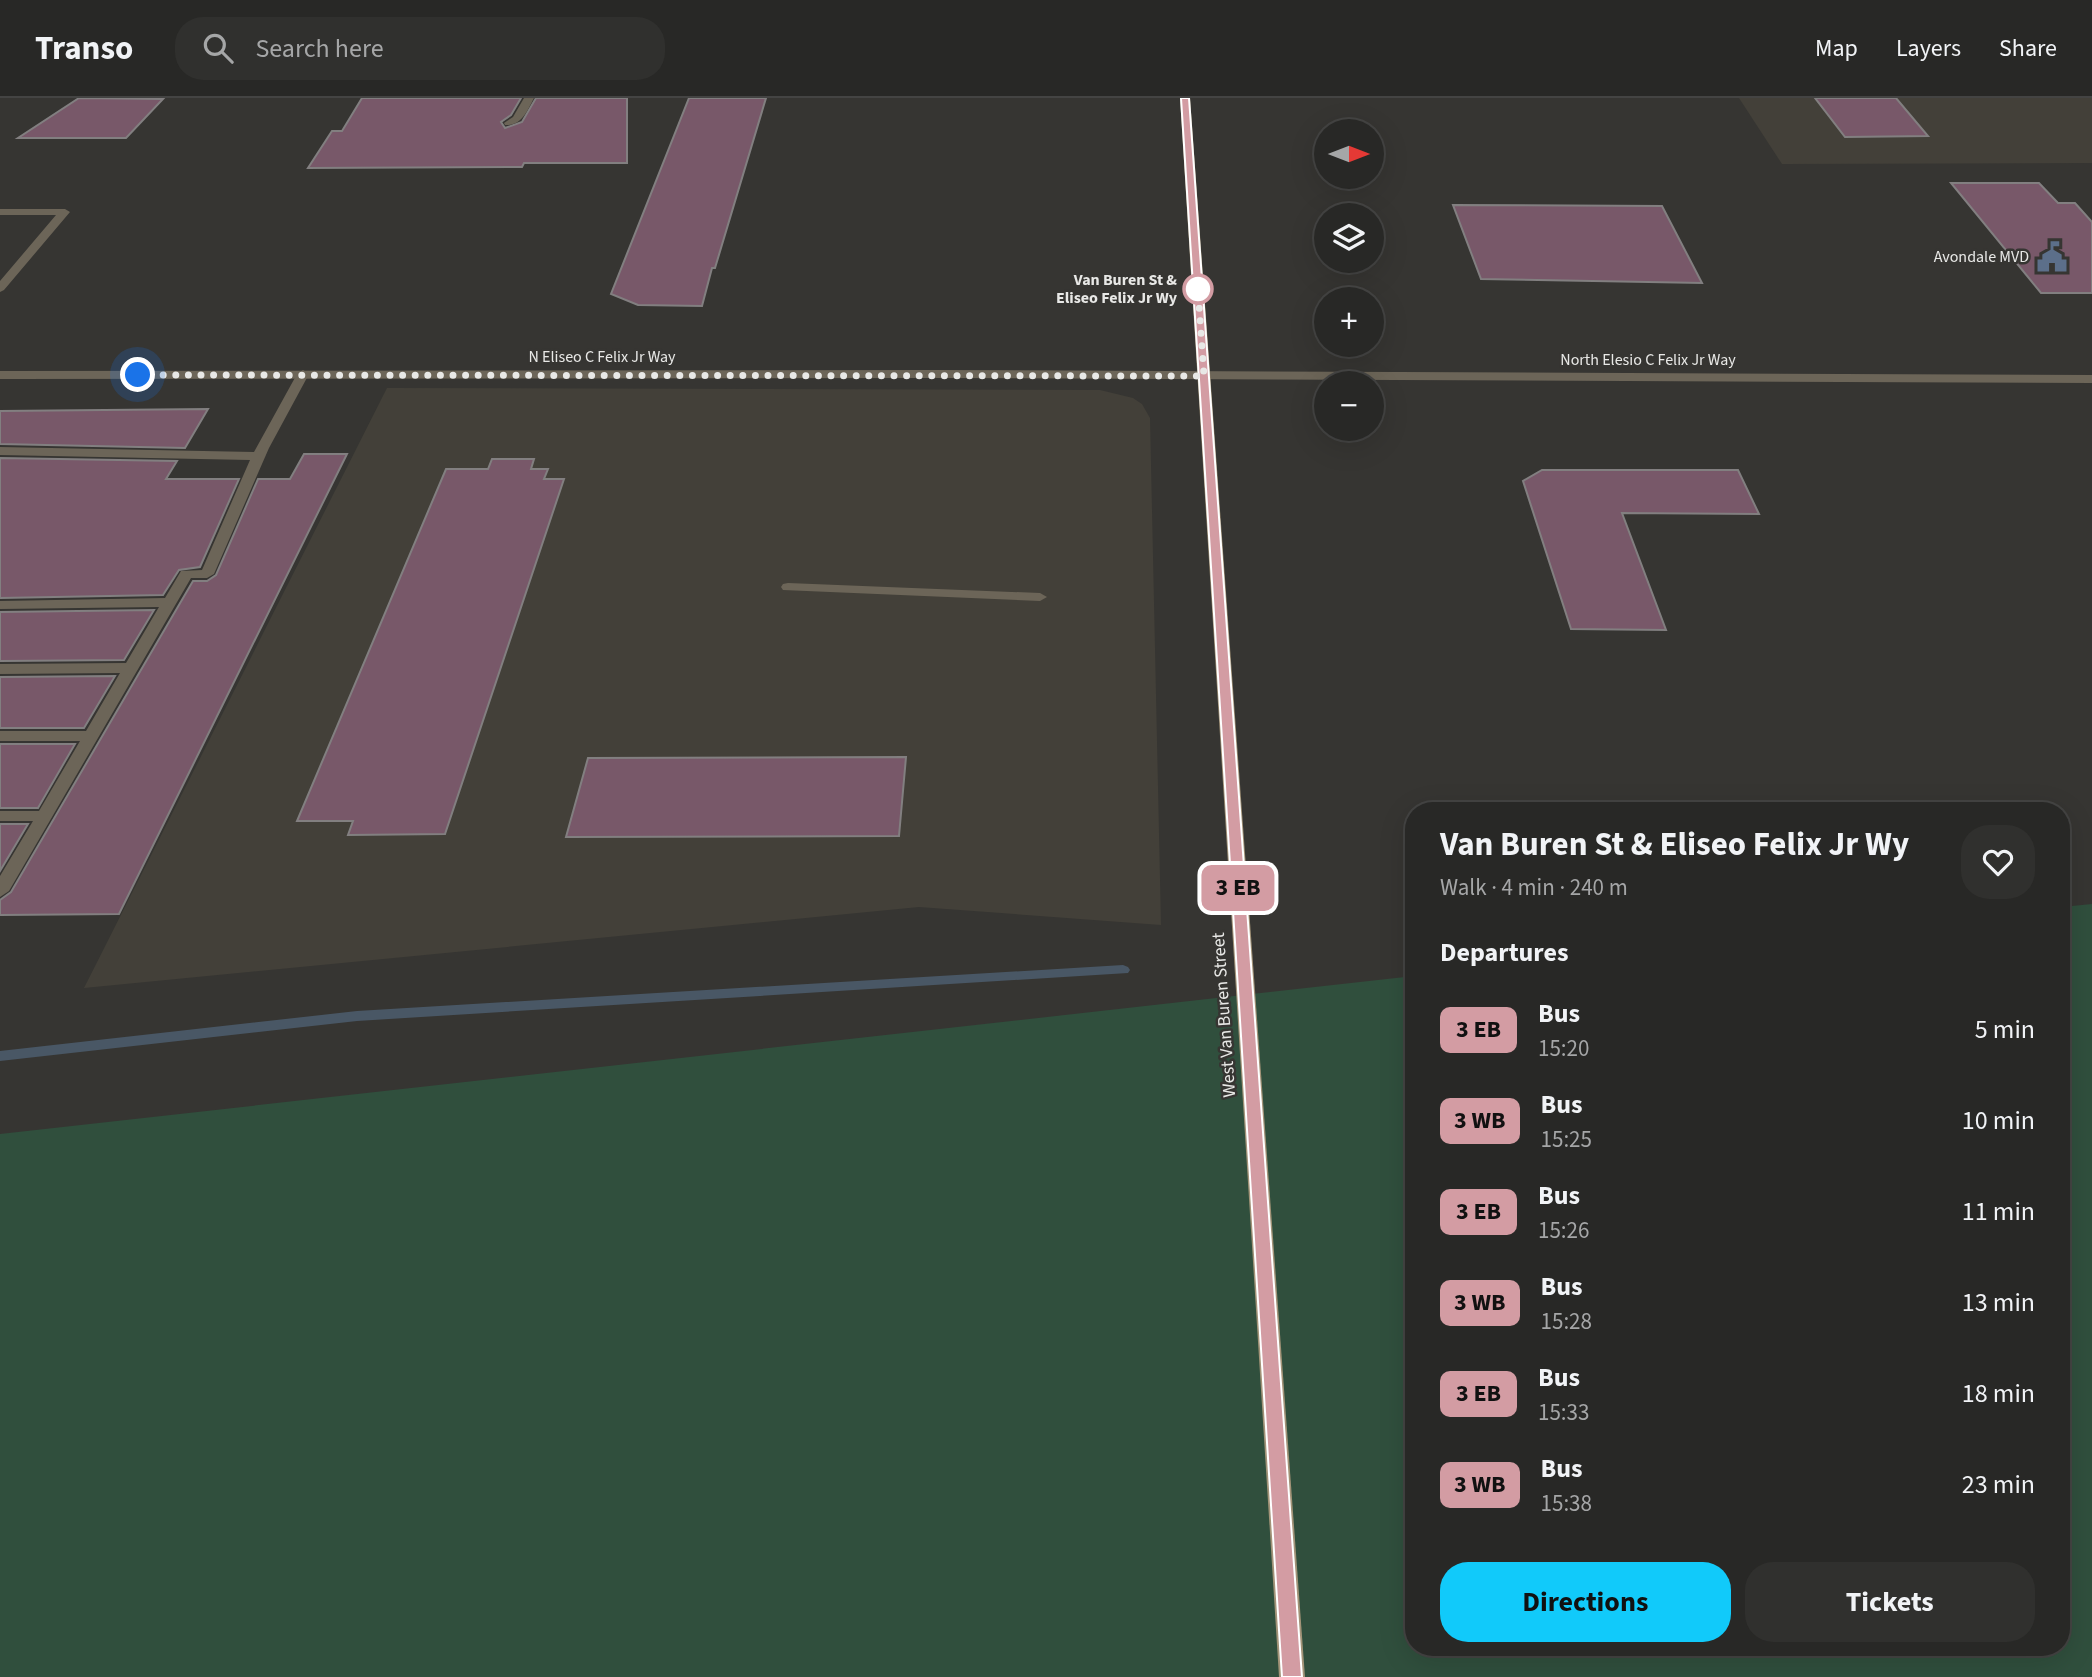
<!DOCTYPE html>
<meta charset="utf-8">
<style>
body{margin:0;font-family:"Source Sans 3",sans-serif;background:#30302e;color:#f1f3f6;height:100vh;display:flex;flex-direction:column;font-size:26px;white-space:nowrap}
*{box-sizing:border-box;margin:0}
p{font-size:23px;color:#a5a6a7}
.icon{flex:none;width:38px;height:38px;fill:none;stroke:currentColor;stroke-width:2;stroke-linecap:round;stroke-linejoin:round}
.map{position:relative;flex:1;overflow:hidden}
.side{position:absolute;left:1405px;top:704px;width:665px;height:854px;display:flex;flex-direction:column;background:#282826;border-radius:28px;box-shadow:0 7px 28px #0002,0 0 0 2px #444443}
.side>*{flex:none}
.badge{padding:0 14px;border-radius:10px;font-size:24px;line-height:46px}
.needle{width:46px;rotate:90deg}
.fabs{position:absolute;left:1314px;top:21px;display:grid;gap:14px}
.fabs a{display:grid;place-items:center;width:70px;height:70px;border-radius:50%;background:#282826;box-shadow:0 7px 28px #0002,0 0 0 2px #444443;font-size:35px}
.you{position:absolute;width:35px;height:35px;margin:-18px;border:5px solid #fff;border-radius:50%;background:#1a73e8;box-shadow:0 0 0 10px #1a73e833}
.map>.badge{position:absolute;translate:-50% -50%;box-shadow:0 0 0 4px #fff}
h2{padding:0 35px;font-size:26px;line-height:63px}
.round{display:grid;place-items:center;flex:none;width:74px;height:74px;border-radius:28px;background:#30302e}
.overview{display:flex;align-items:center;justify-content:space-between;height:119px;padding:0 35px}
h1{font-size:33px;font-weight:700;line-height:52px}
.button{display:flex;gap:14px;margin-top:auto;padding:14px 35px}
.button a{flex:1;height:80px;border-radius:28px;background:#11cafa;color:#111;font-size:28px;font-weight:700;line-height:80px;text-align:center}
.button a+a{background:#30302e;color:#f1f3f6}
ul{padding:0;list-style:none}
li{display:flex;align-items:center;gap:21px;height:91px;padding:0 35px}
li div{flex:1}
li b{display:block;font-size:26px}
li em{font-style:normal}
li .badge{min-width:77px;font-weight:700;text-align:center}
header{display:flex;align-items:center;gap:42px;box-sizing:border-box;height:98px;padding:0 35px;background:#282826;border-bottom:2px solid #444443}
header strong{font-size:33px}
nav{display:flex;gap:38px;margin-inline-start:auto;font-size:24px}
.search{width:490px;height:63px;background:#30302e;display:flex;align-items:center;gap:18px;box-sizing:border-box;padding:0 24px;border-radius:28px;color:#a5a6a7;font-size:26px}
.map>svg:first-child{display:block}
.built{fill:#434039}
.green{fill:#304f3d}
.lines{fill:none;stroke-linecap:round;stroke-linejoin:round}
.stream{fill:#495765;fill-rule:evenodd}
.building{fill:#785869;stroke:#827f80;stroke-width:2}
.lane{fill:#6c6558;fill-rule:evenodd}
.street{fill:#6c6558;fill-rule:evenodd}
.primary{fill:#a29378;fill-rule:evenodd}
.line{fill:#d39ca3;stroke:#fff;stroke-width:2}
.walk{stroke:#e8e8e6;stroke-width:7;stroke-dasharray:0 12.6}
.stop-dot{fill:#fff;stroke:#d39ca3;stroke-width:3.5}
.labels{text-anchor:middle;dominant-baseline:central;stroke-width:5;stroke-linejoin:round;paint-order:stroke}
.far-poi-label{font-size:16px;fill:#e8e8e6;stroke:#363532;text-anchor:end}
.far-stop-label{font-size:16px;font-weight:bold;fill:#e8e8e6;stroke:#363532;text-anchor:end}
.far-street-label{font-size:16px;fill:#e8e8e6;stroke:#363532}
.street-label{font-size:18px;fill:#e8e8e6;stroke:#363532}
</style>
<header>
<strong>Transo</strong>
<div class="search"><svg class="icon" aria-label="search" viewBox="0 0 24 24"><circle cx="10" cy="10" r="6"/><path d="M15 15l6 6"/></svg>Search here</div>
<nav><a>Map</a><a>Layers</a><a>Share</a></nav>
</header>
<div class="map">
<svg width="2092" height="1579" viewBox="0 0 2092 1579">
<rect width="100%" height="100%" fill="#363532"/>
<g class="built">
<path d="M1739,0H2092V65L1782,66Z"/>
<path d="M387,290L1100,292L1133,300L1142,306L1150,320L1161,827L919,809L84,890Z"/>
</g>
<path class="green" d="M2092,806V1579H0V1036L1414,878V1549H2062V809Z"/>
<g class="lines">
<path class="stream" d="M1123,867L1128,869L1130,872L1128,875L357,923L0,963V953L357,913Z"/>
</g>
<g class="building">
<path d="M79,0L163,1L126,40H18Z"/>
<path d="M362,0H521L511,17L501,24L505,30L522,24L536,0H627V65H524L522,69L308,70L332,33H342Z"/>
<path d="M689,0H766L715,170H712L702,208L638,207L611,196Z"/>
<path d="M1815,0H1896L1928,38L1845,39Z"/>
<path d="M1951,85H2039L2058,105H2075L2092,124V195H2041Z"/>
<path d="M1453,107L1662,108L1702,185L1481,181Z"/>
<path d="M208,311L185,350L0,346V313Z"/>
<path d="M304,356H347L119,816L0,817V802L11,794L193,483H207L216,477L258,381H290Z"/>
<path d="M0,360L177,363L166,381H239L200,469L179,472L163,497L0,500Z"/>
<path d="M492,361H534L531,371H548L544,381H564L445,736L348,737L353,723H297L446,371H488Z"/>
<path d="M1542,372H1738L1759,416L1622,415L1666,532L1571,531L1523,383Z"/>
<path d="M154,512L124,562L0,563V514Z"/>
<path d="M115,578L84,630H0V579Z"/>
<path d="M0,646H75L38,710H0Z"/>
<path d="M906,659L899,738L566,739L588,660Z"/>
<path d="M0,726H28L0,773Z"/>
</g>
<g class="lines">
<g class="lane">
<path d="M524,0H534C527,13 522,28 505,27L504,25L513,19Z"/>
<path d="M0,111H65L70,114L4,192L0,194V183L56,117H0Z"/>
<path d="M303,272L309,276L269,350L214,476L207,480H191L9,793L0,799V778L33,723H0V713H39L80,643H0V633H86L120,575L0,576V566L126,565L159,509L0,511V503L165,500L181,473L202,472L250,362L0,357V349L254,354L297,276Z"/>
<path d="M788,485L1040,495L1047,499L1040,503L783,492L781,489L783,486Z"/>
</g>
<path class="street" d="M932,272L2092,277V285L932,280L0,281V273Z"/>
<path class="primary" d="M1180,0H1190L1305,1579H1279Z"/>
</g>
<path class="line" d="M1181,0H1189L1302,1579H1282Z"/>
<g class="lines">
<path class="walk" d="M138,277L1204,278L1198,191"/>
</g>
<defs>
<g id="civic-bare" transform="scale(2.415)"><path d="M-.6-6.5H3V-4.5H.6V-3L4-1V1h2V6H-6V1h2V-1L-.6-3ZM-1.2 2.5V6h2.4V2.5Z" fill="#5c6f8a" stroke="#363532" stroke-width="2.5" paint-order="stroke"/></g>
</defs>
<g fill-rule="evenodd">
<use href="#civic-bare" x="2052" y="159"/>
</g>
<circle class="stop-dot" cx="1198" cy="191" r="14"/>
<g class="labels">
<g class="far-poi-label">
<text x="2029" y="159">Avondale MVD</text>
</g>
<g class="far-stop-label">
<text x="1177" y="182">Van Buren St &amp;<tspan x="1177" dy="18">Eliseo Felix Jr Wy</tspan></text>
</g>
<g class="far-street-label">
<text x="602" y="259">N Eliseo C Felix Jr Way</text>
<text x="1648" y="262">North Elesio C Felix Jr Way</text>
</g>
<g class="street-label">
<text transform="translate(1224 917) rotate(-94)">West Van Buren Street</text>
</g>
</g>
</svg>
<div class="fabs">
<a><svg class="needle" viewBox="-14 -14 28 28"><path d="M0-13l5 13h-10z" fill="#e53935"/><path d="M0 13l5-13h-10z" fill="#a5a6a7"/></svg></a>
<a><svg class="icon" aria-label="layers" viewBox="0 0 24 24"><path d="M12 4l9 5-9 5-9-5zM3 14l9 5 9-5"/></svg></a>
<a>+</a>
<a>−</a>
</div>
<div class="you" style="left:138px;top:277px"></div>
<b class="badge" style="left:1238px;top:790px;background:#d39ca3;color:#111">3 EB</b>
<section class="side">
<div class="overview"><div><h1>Van Buren St &amp; Eliseo Felix Jr Wy</h1><p>Walk · 4 min · 240 m</p></div><a class="round"><svg class="icon" aria-label="heart" viewBox="0 0 24 24"><path d="M12 20l-8-8c-3-5 5-10 8-4 3-6 11-1 8 4z"/></svg></a></div>
<h2>Departures</h2>
<ul>
<li><span class="badge" style="background:#d39ca3;color:#111">3 EB</span><div><b>Bus</b><p>15:20</p></div><em>5 min</em></li>
<li><span class="badge" style="background:#d39ca3;color:#111">3 WB</span><div><b>Bus</b><p>15:25</p></div><em>10 min</em></li>
<li><span class="badge" style="background:#d39ca3;color:#111">3 EB</span><div><b>Bus</b><p>15:26</p></div><em>11 min</em></li>
<li><span class="badge" style="background:#d39ca3;color:#111">3 WB</span><div><b>Bus</b><p>15:28</p></div><em>13 min</em></li>
<li><span class="badge" style="background:#d39ca3;color:#111">3 EB</span><div><b>Bus</b><p>15:33</p></div><em>18 min</em></li>
<li><span class="badge" style="background:#d39ca3;color:#111">3 WB</span><div><b>Bus</b><p>15:38</p></div><em>23 min</em></li>
</ul>
<div class="button"><a>Directions</a><a>Tickets</a></div>
</section>
</div>
